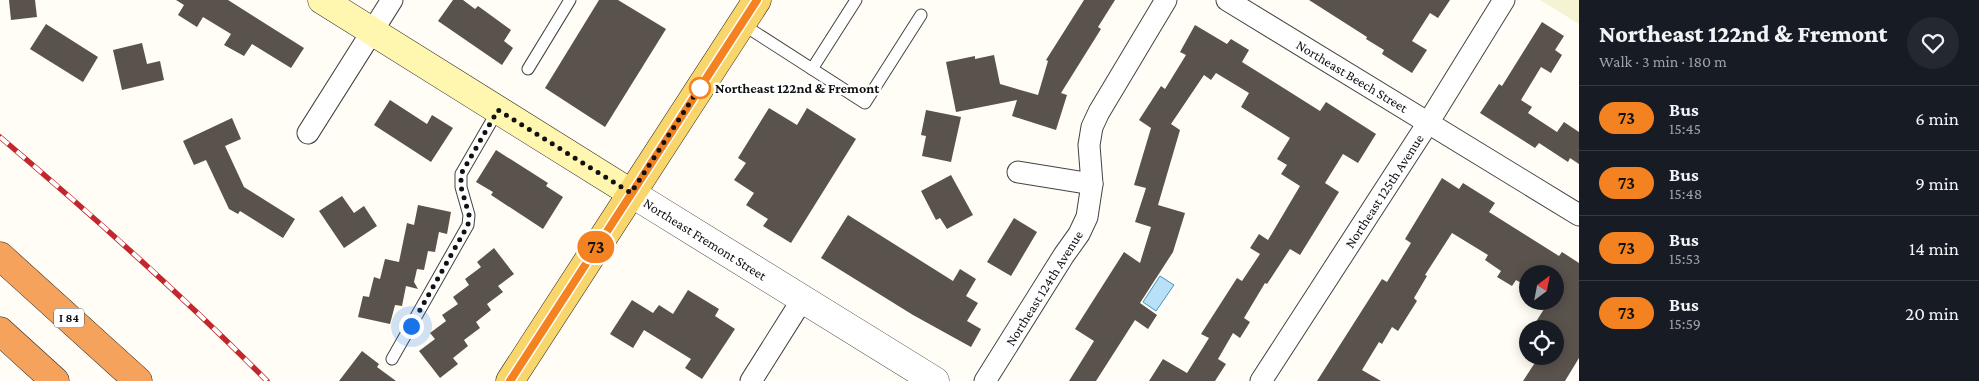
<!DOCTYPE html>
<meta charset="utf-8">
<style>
body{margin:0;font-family:"Crimson Pro",serif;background:#242831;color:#f1f3f6;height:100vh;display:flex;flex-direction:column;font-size:19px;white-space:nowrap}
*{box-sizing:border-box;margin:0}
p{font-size:16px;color:#9ea1a6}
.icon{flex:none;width:28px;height:28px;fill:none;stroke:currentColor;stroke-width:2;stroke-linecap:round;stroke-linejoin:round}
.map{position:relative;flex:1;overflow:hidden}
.sheet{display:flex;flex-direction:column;background:#171b24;width:400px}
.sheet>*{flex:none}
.badge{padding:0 10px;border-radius:16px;font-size:18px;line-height:32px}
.needle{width:32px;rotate:32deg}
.buttons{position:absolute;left:1519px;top:265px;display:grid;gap:10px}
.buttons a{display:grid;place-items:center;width:45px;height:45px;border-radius:50%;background:#171b24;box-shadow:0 2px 12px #0003;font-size:25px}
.you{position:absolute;width:25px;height:25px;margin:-12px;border:4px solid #fff;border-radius:50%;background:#1a73e8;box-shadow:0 0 0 8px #1a73e833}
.map>.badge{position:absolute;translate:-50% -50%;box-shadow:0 0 0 2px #fff}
.round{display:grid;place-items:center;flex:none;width:52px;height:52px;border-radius:26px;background:#242831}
.head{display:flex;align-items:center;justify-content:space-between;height:85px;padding:0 20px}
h1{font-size:24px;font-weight:800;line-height:38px}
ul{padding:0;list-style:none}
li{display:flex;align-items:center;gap:15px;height:65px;padding:0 20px;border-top:1px solid #363941}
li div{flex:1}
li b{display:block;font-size:19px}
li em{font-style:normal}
li .badge{min-width:55px;font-weight:700;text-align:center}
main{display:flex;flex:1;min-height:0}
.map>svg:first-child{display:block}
.farmland{fill:#f6f3d4}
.water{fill:#b9e0f7;stroke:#3f96cf}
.building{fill:#5a524d}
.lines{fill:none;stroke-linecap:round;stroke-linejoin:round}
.service-casing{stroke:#444;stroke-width:13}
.minor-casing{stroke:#444;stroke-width:23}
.tertiary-casing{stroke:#444;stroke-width:29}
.secondary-casing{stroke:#333;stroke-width:29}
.primary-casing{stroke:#222;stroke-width:29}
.motorway-casing{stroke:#222;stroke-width:29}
.service{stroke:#fff;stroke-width:11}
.minor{stroke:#fff;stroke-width:21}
.tertiary{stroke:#fff;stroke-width:28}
.secondary{stroke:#fff6b0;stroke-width:28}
.primary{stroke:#f9d66b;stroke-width:28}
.motorway{stroke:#f5a25d;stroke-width:28}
.rail-casing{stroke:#c4262e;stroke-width:5.5}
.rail{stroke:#fff;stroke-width:4;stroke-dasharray:11;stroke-linecap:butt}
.line-casing{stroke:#fff;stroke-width:11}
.line{stroke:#f58220;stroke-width:8}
.walk{stroke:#111;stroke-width:5;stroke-dasharray:0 9}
.stop-dot{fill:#fff;stroke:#f58220;stroke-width:2.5}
.labels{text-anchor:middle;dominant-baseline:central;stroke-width:5;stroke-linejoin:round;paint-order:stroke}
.shield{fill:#fff;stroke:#585858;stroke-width:1}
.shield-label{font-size:12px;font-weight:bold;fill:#111}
.street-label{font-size:14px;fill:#111;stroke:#fff}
.stop-label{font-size:14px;font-weight:bold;fill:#111;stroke:#fff;text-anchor:start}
</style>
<main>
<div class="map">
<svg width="1579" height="381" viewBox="0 0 1579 381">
<rect width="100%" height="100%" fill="#fffdf5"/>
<path class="farmland" d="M1540,0H1579V24Z"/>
<path class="water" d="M1160,276L1174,285L1156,311L1143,302Z"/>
<g class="building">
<path d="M9,0H35L37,17L11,20Z"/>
<path d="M176,0H228L304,48L291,68L252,44L244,56L224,45L231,34L203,17L197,27L178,15L184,5Z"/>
<path d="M453,0H463L475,9L478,6L511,30L504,41L513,48L502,65L438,21Z"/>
<path d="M599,0H618L666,29L605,127L545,88Z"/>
<path d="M1084,0H1115L1098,27L1101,29L1061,93L1067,95L1056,130L1012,116L1017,100L956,112L946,62L975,56V59L994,55L1000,84L1038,95L1048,61L1046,60Z"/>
<path d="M1309,0H1450L1438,18L1430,13L1412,41L1427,50L1412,73L1382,54L1384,50L1366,39L1367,37Z"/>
<path d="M1542,22L1564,36L1555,50L1562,55L1551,73L1541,67L1521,100L1532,107L1528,113L1557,132L1564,122L1579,132V164L1570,158L1568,162L1539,143L1535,148L1480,113L1499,84L1502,86Z"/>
<path d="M46,24L98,57L83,82L30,49Z"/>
<path d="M1195,25L1227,44L1231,39L1249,50L1242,62L1320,111L1326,102L1376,134L1358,163L1343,154L1325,183L1339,192L1300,255L1290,249L1267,284L1265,283L1244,318L1250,322L1240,338L1233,333L1218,359L1226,364L1215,381H1149L1163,359L1187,373L1209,338L1201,334L1237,278L1242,281L1260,254L1250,248L1259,234L1268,240L1300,186L1281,174L1287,165L1277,159L1290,138L1241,107L1249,93L1216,73L1211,80L1204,75L1171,124L1180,130L1158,205L1185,213L1173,252L1140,303L1157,315L1148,329L1135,320L1096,381H1069L1094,341L1075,329L1124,252L1140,263L1151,227L1135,222L1146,188L1134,185L1151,128L1139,120L1161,86L1165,89L1186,55L1180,52Z"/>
<path d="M142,43L147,64L160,61L164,80L122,90L113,50Z"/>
<path d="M390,100L427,124L432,115L453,128L431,162L374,125Z"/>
<path d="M769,108L797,125L807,108L856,139L791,243L763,226L768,219L746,205L754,193L734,180L746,163L738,158Z"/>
<path d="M926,110L961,117L951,162L922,156L926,136L921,135Z"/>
<path d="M232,118L241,139L225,146L244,187L295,219L283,238L240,211L238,214L229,209L206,160L194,165L183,141Z"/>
<path d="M496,150L548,183L546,186L563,197L543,229L491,195L493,192L476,182Z"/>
<path d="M951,175L973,215L947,229L940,218L936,220L921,191Z"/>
<path d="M1442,178L1459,189L1463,183L1495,203L1489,212L1559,256L1562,252L1579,263V358L1565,381H1523L1538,358L1536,356H1555V329H1540L1534,325L1549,301H1555V274H1528V287L1516,280L1512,286L1497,277L1501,271L1485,260L1488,255L1452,233L1425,275L1427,276L1414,298L1417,301L1398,331L1392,327L1382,344L1379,342L1362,370L1381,381H1317L1382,279L1387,282L1411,243L1405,239Z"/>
<path d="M342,196L354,213L364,206L377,226L344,248L319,211Z"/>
<path d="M418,205L451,212L447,234L439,232L435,252L428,251L424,270L417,269L414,282L418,289L406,286L402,306L395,305L390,324L358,317L363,296L369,297L374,277L380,279L385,259L399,262L407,223L414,225Z"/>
<path d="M848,215L953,281L960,269L976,279L966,296L978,303L967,321L981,329L971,347L913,315L821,258Z"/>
<path d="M1014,218L1037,232L1011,276L987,262Z"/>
<path d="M494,248L514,274L498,286L503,292L487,304L491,310L476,322L480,328L464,340L468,346L453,358L458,364L440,378L419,351L435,339L430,333L446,321L442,315L458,304L453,297L469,285L465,279L481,267L477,262Z"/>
<path d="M688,290L719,309L715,316L735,329L702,379L685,368L691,359L644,330L633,348L610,334L632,300L653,313L659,305L673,314Z"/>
<path d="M362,351L379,364L377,367L396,381H339Z"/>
</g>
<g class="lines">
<g class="service-casing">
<g id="service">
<path d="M742,24L865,103L921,15"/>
<path d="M528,69L570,0"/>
<path d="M812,69L856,0"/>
<path d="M392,359L468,225L469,215L461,187V174L498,110"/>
</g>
</g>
<g class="minor-casing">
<g id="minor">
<path d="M1227,0L1579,215"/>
<path d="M308,133L392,0"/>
<path d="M1018,172L1092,184"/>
<path d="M751,381L802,300"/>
<path d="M985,381L1064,255L1079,234L1087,217L1092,184L1089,145L1092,127L1099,112L1166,0"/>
<path d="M1261,381L1428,123L1504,0"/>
</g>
</g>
<g class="tertiary-casing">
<path id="tertiary" d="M631,193L935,381"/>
</g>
<g class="secondary-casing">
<path id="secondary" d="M322,0L631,193"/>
</g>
<g class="primary-casing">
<path id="primary" d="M510,381L757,0"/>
</g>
<g class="motorway-casing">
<g id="motorway">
<path d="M0,256L138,381"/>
<path d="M0,331L55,381"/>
</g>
</g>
<use href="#service" class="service"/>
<use href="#minor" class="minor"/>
<use href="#tertiary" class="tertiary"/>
<use href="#secondary" class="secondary"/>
<use href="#primary" class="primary"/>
<use href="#motorway" class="motorway"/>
<g class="rail-casing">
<path id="rail" d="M0,137C92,215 182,295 267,381"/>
</g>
<use href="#rail" class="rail"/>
</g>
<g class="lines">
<g class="line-casing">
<path id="line" d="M510,381L757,0"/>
</g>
<use href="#line" class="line"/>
<path class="walk" d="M411,326L468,225L469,215L461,187V174L498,110L631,193L702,84L700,88"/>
</g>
<circle class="stop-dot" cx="700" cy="88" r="10"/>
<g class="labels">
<rect class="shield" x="54" y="308.5" width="30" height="19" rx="4"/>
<g class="shield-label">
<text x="69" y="318">I 84</text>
</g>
<g class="street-label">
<text transform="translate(1352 76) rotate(31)">Northeast Beech Street</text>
<text transform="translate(1384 191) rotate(-57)">Northeast 125th Avenue</text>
<text transform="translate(705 239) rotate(32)">Northeast Fremont Street</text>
<text transform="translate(1044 288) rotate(-58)">Northeast 124th Avenue</text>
</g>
<g class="stop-label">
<text x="715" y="88">Northeast 122nd &amp; Fremont</text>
</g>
</g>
</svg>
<div class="buttons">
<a><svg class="needle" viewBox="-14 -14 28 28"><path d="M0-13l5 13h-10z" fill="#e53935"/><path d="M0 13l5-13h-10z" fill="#9ea1a6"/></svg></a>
<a><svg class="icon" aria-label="locate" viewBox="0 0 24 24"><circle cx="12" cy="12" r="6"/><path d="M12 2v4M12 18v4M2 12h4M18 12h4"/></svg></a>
</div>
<div class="you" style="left:411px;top:326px"></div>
<b class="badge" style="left:596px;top:247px;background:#f58220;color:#111">73</b>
</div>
<section class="sheet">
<div class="head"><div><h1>Northeast 122nd &amp; Fremont</h1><p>Walk · 3 min · 180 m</p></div><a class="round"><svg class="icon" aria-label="heart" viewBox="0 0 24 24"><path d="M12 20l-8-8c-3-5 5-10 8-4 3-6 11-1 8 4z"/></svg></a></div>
<ul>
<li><span class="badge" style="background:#f58220;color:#111">73</span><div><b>Bus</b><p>15:45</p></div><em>6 min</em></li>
<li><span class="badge" style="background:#f58220;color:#111">73</span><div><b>Bus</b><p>15:48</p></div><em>9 min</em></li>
<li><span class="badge" style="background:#f58220;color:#111">73</span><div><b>Bus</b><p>15:53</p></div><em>14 min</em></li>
<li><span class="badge" style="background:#f58220;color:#111">73</span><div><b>Bus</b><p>15:59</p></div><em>20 min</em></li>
</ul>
</section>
</main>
